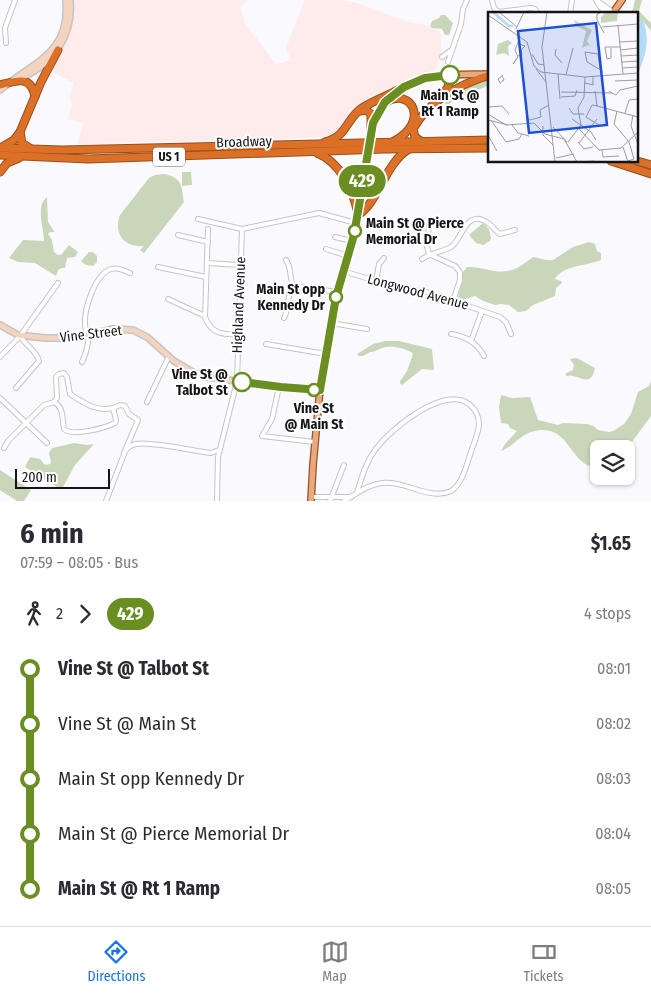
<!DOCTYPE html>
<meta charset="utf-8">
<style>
body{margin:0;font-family:"Fira Sans Condensed",sans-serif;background:#f7f7f7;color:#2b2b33;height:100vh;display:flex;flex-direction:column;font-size:19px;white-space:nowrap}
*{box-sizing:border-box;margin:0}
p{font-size:16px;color:#7c7c81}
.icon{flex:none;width:28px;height:28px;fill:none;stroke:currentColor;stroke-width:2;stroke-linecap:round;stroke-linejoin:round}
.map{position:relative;height:501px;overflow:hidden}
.sheet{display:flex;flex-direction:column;background:#fff;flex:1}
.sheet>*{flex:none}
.badge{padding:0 10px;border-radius:16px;font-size:18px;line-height:32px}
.controls{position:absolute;left:590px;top:440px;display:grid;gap:10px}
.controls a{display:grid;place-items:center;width:45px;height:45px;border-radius:8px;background:#fff;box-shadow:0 1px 4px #0004;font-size:25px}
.scale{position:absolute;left:15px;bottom:12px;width:95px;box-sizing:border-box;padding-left:5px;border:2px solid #151517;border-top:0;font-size:14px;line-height:18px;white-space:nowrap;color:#151517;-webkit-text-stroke:4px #fff;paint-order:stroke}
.map>.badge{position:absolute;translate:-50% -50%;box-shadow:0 0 0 2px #fff}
.legs{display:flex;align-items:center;gap:8px;height:55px;padding:0 20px;font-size:16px}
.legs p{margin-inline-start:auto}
.summary{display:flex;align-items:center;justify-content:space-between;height:85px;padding:0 20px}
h1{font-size:28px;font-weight:700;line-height:38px}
ul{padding:0 20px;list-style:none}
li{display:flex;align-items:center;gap:18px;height:55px;font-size:19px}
li i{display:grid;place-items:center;width:8px;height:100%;margin:0 6px;background:currentColor}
li i::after{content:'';width:12px;height:12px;margin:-6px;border:4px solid;border-radius:50%;background:#fff}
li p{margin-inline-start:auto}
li:first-child i{background:linear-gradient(#0000 50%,currentColor 0)}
li:last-child i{background:linear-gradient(currentColor 50%,#0000 0)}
.menu{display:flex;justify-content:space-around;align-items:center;height:70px;border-top:1px solid #e1e1e2;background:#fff;font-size:14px;color:#7c7c81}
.menu a{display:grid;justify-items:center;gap:2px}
.menu .on{color:#1a73e8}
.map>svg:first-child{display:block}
.commercial{fill:#fdeceb}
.green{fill:#cad6ba}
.water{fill:#b4dcf6}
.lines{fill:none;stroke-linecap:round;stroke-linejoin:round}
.street-casing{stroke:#c5c5c9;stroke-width:6}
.secondary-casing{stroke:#c5c5c9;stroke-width:8}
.primary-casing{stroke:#965021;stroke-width:8}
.highway-casing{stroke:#965021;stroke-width:9}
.street{stroke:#fff;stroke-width:4}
.secondary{stroke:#f4d4be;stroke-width:5}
.primary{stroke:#e9a97d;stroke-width:5.5}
.highway{stroke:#db7026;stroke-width:7}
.primary-bridge-casing{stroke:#965021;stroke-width:8;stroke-linecap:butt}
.primary-bridge{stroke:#e9a97d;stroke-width:5.5}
.line-1-casing{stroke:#fff;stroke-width:11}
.line-1{stroke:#6b8e23;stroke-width:8}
.stop-1-dot{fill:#fff;stroke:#6b8e23;stroke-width:2.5}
.labels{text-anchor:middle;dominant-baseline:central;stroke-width:4;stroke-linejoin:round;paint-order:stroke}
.shield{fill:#fff;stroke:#5b5b5d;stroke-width:1}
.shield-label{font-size:12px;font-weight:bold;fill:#151517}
.stop-label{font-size:14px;font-weight:bold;fill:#151517;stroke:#fff}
.street-label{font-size:14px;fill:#151517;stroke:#fff}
.inset-river{fill:none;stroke:#b4dcf6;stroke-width:2.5}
.inset-road{fill:none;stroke:#9e9ea2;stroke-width:1}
.view{fill:#1d4ed8;fill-opacity:0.15;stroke:#1d4ed8;stroke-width:2.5}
.inset-edge{fill:none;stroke:#151517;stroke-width:2.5}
</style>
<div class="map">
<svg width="651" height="501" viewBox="0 0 651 501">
<rect width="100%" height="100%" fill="#fafafe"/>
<path class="commercial" d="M74,0H249L240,7L245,23L276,64L291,60L286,48L305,0H340L357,3L408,22L422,24L440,31L442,52L436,70L411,77L384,94L365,102L351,112L340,130L332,137L77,144L83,123L68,119L72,104L69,98L74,83L52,72L70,30L75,5Z"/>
<g class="green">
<path d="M635,0H642L639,11L651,23V31L643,21L637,19V14H629L633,9Z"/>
<path d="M441,15H445L453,23L449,35H445L442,29L432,28L430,26L432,21L439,18Z"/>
<path d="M490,78V85L467,94L450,103L449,105L445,104V102C459,88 472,85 490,78Z"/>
<path d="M182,172H191L192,185L182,186Z"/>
<path d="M164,174C184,178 181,188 184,202L144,253L140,250L144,246C124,248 113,233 120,215L149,178L155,175Z"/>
<path d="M47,197L48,222L54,231V232H50L48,234L52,240L54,252L58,255H61L69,245L78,252L75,257L67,258L65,268H62L58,270L56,276L35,263L18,262L9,258L23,240L44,241C44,228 35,206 47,197Z"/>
<path d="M483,223L489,229L491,238L490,241L483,245L476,243L469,235Z"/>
<path d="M589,242L595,244L597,251L601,253V260C587,266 563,265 555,279L561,281L562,283L556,288L555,296L533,305L526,311L518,312L509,305L501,304L495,305L483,301L475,296L462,300L458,298L463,272L467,267C482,266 498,275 512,270C519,268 526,262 533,257C540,258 546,261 553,260L573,247Z"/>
<path d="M89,252H93L97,256V262L93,266L86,265L81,261Z"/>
<path d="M385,341H399L432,349L434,370L422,369L402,385L400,383V381L407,371L413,354L411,352C403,348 391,345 382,348C376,350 375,352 370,352L363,356H359L357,354L373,344Z"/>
<path d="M577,358L595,368C590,391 578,372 566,376V373L573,370L574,365L570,359Z"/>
<path d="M651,381V416L626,450L599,449V468C569,468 571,423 535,431C521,433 513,447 501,451L505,444L517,431L510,428L508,424L501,423L499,407L501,395L512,398L530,397L538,420L558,425L563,423L587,424L593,426L598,430L609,432L613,431L624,424L631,414L638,392L649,386Z"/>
<path d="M74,443L87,445L94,444L75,465L63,487L60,489L25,467L30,457L40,459L45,465L50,464L51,462L49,453L52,448Z"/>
<path d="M0,470L31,490L24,501H17L0,490Z"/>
</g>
<path class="water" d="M637,19L643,20C651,42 645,56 637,77Z"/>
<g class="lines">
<g class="street-casing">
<g id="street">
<path d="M492,0L494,8L499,12L531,8L535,9L538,14"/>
<path d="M570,14L572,0"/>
<path d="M608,14L600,7L596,0L613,12"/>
<path d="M6,43L5,28L15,0"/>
<path d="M442,57L450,51"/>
<path d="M448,62L461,24L463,9L467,0"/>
<path d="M198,219L242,229L319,213L356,223"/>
<path d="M429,225L427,246L429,254L455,266L460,272V280L453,301"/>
<path d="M208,229L205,317C211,334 223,335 239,334"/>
<path d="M178,235L208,242"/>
<path d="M335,237L352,241"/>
<path d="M326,249L348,256"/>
<path d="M422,259C431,253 442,252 451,247C462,240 466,207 488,223C493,226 495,231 500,234L515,230"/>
<path d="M286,260C292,268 289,279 294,288L303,287L337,292"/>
<path d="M207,263L240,265"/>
<path d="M158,267L206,277"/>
<path d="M343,271L389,285L430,293L500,317L506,322L511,334"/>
<path d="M376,281L379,264L384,258"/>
<path d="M168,299L205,316"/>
<path d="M284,318C290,308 285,297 294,288"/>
<path d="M331,323L367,329"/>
<path d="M451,334C466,336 477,343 484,356"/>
<path d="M471,341L482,311"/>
<path d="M266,344L326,354"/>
<path d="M0,357L20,336L58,283"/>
<path d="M82,362C85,356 87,350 88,343C89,336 85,331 85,324C84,309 95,274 111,269C117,267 124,270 130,273"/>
<path d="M279,387L272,419L262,436L315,442"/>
<path d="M16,388L39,361C37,351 25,345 20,336"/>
<path d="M0,398L47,443"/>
<path d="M54,402L57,398L56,377L59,374L64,373L67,377L70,394C84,403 96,412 113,408C119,406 119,404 125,406L129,414L138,420L124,453"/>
<path d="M54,402C64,407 62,419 64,429C72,437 105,428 115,423L116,420L113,408"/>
<path d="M147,402L169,356"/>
<path d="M4,448L8,441L44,405L54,402"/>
<path d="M311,497H351"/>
<path d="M106,501L124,454C126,449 130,445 136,444C149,441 195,451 211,453L219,450"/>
<path d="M217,501L218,457L237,381L242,229"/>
<path d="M330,501L344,465"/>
<path d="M344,501C357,494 366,485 382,483C405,480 429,501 451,491C462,484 466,467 470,455C473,445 478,435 479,425C479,418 476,410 470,405C445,384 390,429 375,450C366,462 362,477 357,492"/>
</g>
</g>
<g class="secondary-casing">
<g id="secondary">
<path d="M23,77C54,63 73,35 70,0"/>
<path d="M0,90C33,62 71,54 66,0"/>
<path d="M0,325L18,335L45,338H75L113,329L133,330L147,337L174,361L194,373L207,377L273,386L320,390"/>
</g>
</g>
<g class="primary-casing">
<g id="primary">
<path d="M612,14L622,0"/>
<path d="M395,93C423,72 456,75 489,74"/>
<path d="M372,127L380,109L388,99"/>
<path d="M311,501L313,465L321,378L336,297L354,235L366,160"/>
</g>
</g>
<g class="highway-casing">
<g id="highway">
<path d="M0,85C16,81 31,74 35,97"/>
<path d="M442,96L448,87L450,75"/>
<path d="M386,102C412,87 430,122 394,141"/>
<path d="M360,111L366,110L371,114V132"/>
<path d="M20,132L22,143L31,149"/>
<path d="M325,142C347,137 346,119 362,108C373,101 387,96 398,90"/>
<path d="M422,142L415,137L413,129C428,101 460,84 490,75"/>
<path d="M2,147L14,140L20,132L41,82L58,50"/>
<path d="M0,148L62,150L490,140"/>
<path d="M317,153C340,162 354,191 358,215C379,202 385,163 409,149"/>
<path d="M0,155L88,159L385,149L490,148"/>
<path d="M611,161L651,174"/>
<path d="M637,161L651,165"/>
<path d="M0,172L7,163L19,158"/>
<path d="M363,180L366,191L371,193L376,191"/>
</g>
</g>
<use href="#street" class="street"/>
<use href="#secondary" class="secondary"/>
<use href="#primary" class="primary"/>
<use href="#highway" class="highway"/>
<g class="primary-bridge-casing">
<path id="primary-bridge" d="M366,160L371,132"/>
</g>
<use href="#primary-bridge" class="primary-bridge"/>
</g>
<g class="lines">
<g class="line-1-casing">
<path id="line-1" d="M242,382L281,387L320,390L336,297L354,235L373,123L385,102L404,87L425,78L450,75"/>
</g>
<use href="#line-1" class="line-1"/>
</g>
<g class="stop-1-dot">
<circle cx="450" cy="75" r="9"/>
<circle cx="355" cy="231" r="6"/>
<circle cx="336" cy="297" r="6"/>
<circle cx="242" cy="382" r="9"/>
<circle cx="314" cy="390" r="6"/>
</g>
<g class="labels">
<rect class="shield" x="153" y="147.5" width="32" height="19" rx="4"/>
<g class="shield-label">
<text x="169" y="157">US 1</text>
</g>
<g class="stop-label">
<text x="450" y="95">Main St @<tspan x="450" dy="16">Rt 1 Ramp</tspan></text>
<text x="366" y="223" text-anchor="start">Main St @ Pierce<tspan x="366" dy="16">Memorial Dr</tspan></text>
<text x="325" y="289" text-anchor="end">Main St opp<tspan x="325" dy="16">Kennedy Dr</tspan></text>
<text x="228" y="374" text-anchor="end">Vine St @<tspan x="228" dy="16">Talbot St</tspan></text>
<text x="314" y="408">Vine St<tspan x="314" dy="16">@ Main St</tspan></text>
</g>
<g class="street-label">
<text transform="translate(244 142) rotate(-2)">Broadway</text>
<text transform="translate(418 292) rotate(15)">Longwood Avenue</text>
<text transform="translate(239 305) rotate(-88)">Highland Avenue</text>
<text transform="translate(91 334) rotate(-7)">Vine Street</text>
</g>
</g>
<g transform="translate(488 12)">
<rect width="150" height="150" fill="#fafafe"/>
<path d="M118,0H130L129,9L113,11V5ZM86,8L104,18L99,29L103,35L100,33L94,36L98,19L88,14ZM20,28L24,31L20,34L21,44L16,41L8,43L10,32Z" fill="#cad6ba"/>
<path class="inset-river" d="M5,0L21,14H25"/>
<path class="inset-road" d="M11,0L29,15M59,0L54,35L67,150M114,0L109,2V8L116,21M0,3L39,30L46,54L53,60L97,65L150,61M130,13L135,62M114,15L150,12M28,17L36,0M131,30L150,29M123,36V46L119,47L117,35H132M68,37L67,43L74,51M132,38L150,36M44,42L50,52L56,53M30,44L34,43L33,38L37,34L31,32M133,44L150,43M29,46L25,52L30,45L27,38L31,28M134,50L150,49M134,56L150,55M48,57L58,70M112,57L110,42L97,40L99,50L113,58L114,64M70,62L72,87M78,63L85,36M14,64L16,68L12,71L10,67L15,63M127,69L150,68M97,71L105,73V65M107,79L109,94L150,105M73,80L124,81L121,79M124,81L128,83L132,78L150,74M73,85L87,84L89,78M110,94L104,93L98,105L111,113M1,95L14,94L21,102M81,96L85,102H96M129,99L126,112L141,130L146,147L137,150M137,101L141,88L150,87M0,102L18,113L46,111L57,122L76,127L89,150M145,103L143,114L150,132M84,107L103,120L108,128M0,108L20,113M3,108L18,130L31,127L34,122M40,111L38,105L42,108L53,105L52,98L61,93M24,113L30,121L41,124M55,114V123L65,133M65,115L79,130M91,117L111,138L133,136L150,120M0,123L9,139M80,130L93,113L90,96L96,85L97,65M90,130L96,137L105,135M91,131L109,107M135,135L140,150M114,138L115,145L131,144M68,146L86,142M91,150L106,149"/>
<path class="view" d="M108,11L119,113L41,121L30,19Z"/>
<rect width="150" height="150" class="inset-edge"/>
</g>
</svg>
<div class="controls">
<a><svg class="icon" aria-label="layers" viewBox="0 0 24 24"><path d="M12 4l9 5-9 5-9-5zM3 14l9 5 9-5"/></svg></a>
</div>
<div class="scale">200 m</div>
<b class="badge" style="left:362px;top:181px;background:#6b8e23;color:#fff">429</b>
</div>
<section class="sheet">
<div class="summary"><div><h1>6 min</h1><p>07:59 – 08:05 · Bus</p></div><b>$1.65</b></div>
<div class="legs"><svg class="icon" aria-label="walk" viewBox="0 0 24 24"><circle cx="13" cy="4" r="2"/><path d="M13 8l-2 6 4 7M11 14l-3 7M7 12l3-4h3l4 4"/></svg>2<svg class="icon" aria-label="forward" viewBox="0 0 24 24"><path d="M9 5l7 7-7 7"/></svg><b class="badge" style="background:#6b8e23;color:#fff">429</b><p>4 stops</p></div>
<ul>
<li><i style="color:#6b8e23"></i><b>Vine St @ Talbot St</b><p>08:01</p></li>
<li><i style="color:#6b8e23"></i><span>Vine St @ Main St</span><p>08:02</p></li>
<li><i style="color:#6b8e23"></i><span>Main St opp Kennedy Dr</span><p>08:03</p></li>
<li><i style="color:#6b8e23"></i><span>Main St @ Pierce Memorial Dr</span><p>08:04</p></li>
<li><i style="color:#6b8e23"></i><b>Main St @ Rt 1 Ramp</b><p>08:05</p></li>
</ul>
</section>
<nav class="menu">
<a class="on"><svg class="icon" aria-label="directions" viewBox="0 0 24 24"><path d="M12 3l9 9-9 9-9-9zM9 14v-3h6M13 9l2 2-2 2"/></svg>Directions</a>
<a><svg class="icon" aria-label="map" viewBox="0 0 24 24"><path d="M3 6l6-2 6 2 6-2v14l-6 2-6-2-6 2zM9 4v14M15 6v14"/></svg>Map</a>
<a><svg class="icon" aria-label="tickets" viewBox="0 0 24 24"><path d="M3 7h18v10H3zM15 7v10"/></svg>Tickets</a>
</nav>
